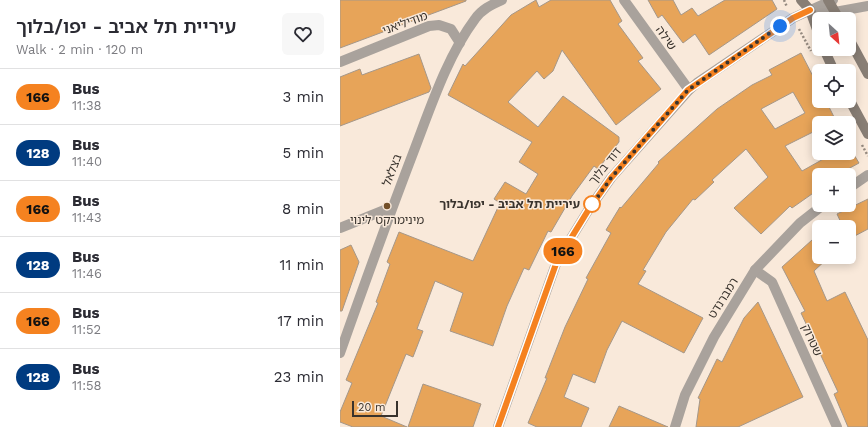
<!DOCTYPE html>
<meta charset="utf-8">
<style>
body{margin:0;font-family:"Work Sans","Noto Sans Hebrew",sans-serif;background:#f7f7f7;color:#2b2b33;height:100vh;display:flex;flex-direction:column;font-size:15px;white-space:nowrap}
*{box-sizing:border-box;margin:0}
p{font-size:13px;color:#7c7c81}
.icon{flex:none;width:22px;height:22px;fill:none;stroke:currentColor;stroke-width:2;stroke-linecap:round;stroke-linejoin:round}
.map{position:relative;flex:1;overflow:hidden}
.drawer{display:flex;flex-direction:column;background:#fff;width:340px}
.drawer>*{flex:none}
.badge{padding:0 8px;border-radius:13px;font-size:14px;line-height:26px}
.needle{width:26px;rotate:153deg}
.controls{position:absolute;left:472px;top:12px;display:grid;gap:8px}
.controls a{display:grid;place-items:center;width:44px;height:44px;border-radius:6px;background:#fff;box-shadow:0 2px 10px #0003;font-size:20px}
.scale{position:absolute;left:12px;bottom:10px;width:46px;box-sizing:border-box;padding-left:4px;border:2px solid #39332d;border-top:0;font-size:11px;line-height:14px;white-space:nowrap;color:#39332d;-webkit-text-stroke:3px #f9e9da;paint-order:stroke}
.you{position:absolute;width:20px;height:20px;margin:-10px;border:3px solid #fff;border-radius:50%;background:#1a73e8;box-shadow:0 0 0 6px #1a73e833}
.map>.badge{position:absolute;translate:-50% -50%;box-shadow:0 0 0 2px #fff}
.round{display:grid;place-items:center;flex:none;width:42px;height:42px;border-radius:6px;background:#f7f7f7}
.head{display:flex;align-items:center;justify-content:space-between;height:68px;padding:0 16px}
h1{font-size:19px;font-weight:600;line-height:30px}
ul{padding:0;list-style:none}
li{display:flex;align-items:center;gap:12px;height:56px;padding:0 16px;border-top:1px solid #e1e1e2}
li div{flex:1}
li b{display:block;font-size:15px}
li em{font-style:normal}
li .badge{min-width:44px;font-weight:700;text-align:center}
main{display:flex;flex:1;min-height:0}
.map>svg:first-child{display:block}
.building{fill:#e7a459;stroke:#a59789;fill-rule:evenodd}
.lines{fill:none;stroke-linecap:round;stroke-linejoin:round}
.path{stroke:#94897f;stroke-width:2.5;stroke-dasharray:2 2;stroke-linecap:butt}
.minor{stroke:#a9a29c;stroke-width:10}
.tertiary{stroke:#a9a29c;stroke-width:10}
.secondary{stroke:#887e75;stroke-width:10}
.line-casing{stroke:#fff;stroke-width:9}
.line{stroke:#f58220;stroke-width:6}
.walk{stroke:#39332d;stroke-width:4;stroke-dasharray:0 7.2}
.stop-dot{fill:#fff;stroke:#f58220;stroke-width:2}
.poi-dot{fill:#734f28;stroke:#f9e9da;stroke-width:1.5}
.labels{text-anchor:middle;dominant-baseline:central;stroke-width:3;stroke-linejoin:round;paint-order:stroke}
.street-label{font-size:12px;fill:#39332d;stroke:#f9e9da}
.stop-label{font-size:12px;font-weight:bold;fill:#39332d;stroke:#f9e9da;text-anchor:end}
.poi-label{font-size:12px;fill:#39332d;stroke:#f9e9da}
</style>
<main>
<section class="drawer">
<div class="head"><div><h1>עיריית תל אביב - יפו/בלוך</h1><p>Walk · 2 min · 120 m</p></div><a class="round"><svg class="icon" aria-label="heart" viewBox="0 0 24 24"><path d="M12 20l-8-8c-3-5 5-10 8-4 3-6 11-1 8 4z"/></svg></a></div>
<ul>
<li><span class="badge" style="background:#f58220;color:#111">166</span><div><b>Bus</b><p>11:38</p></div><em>3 min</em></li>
<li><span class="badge" style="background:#003b80;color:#fff">128</span><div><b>Bus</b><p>11:40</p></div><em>5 min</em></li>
<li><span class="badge" style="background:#f58220;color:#111">166</span><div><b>Bus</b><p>11:43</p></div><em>8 min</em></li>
<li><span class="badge" style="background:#003b80;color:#fff">128</span><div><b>Bus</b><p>11:46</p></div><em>11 min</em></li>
<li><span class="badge" style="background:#f58220;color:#111">166</span><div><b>Bus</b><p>11:52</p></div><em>17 min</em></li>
<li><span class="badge" style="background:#003b80;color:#fff">128</span><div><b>Bus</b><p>11:58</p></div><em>23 min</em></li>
</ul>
</section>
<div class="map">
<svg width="528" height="427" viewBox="0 0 528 427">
<rect width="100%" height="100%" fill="#f9e9da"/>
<g class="building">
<path d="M0,0H126V1L0,48Z"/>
<path d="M196,0L199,7L211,0H270L282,21L278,24L303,58L298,61L321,89L276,125L222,50L213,71L204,79L197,71L168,102L198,127L223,96L279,137V142L258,169L254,166L232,196L211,232L208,231L189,270L184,268L167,306L153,346L110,331L123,293L95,281L77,329L83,331L73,357L66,354L41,416L67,427H13L0,422V412L12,383L6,380L38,303L36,302L50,264L47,262L59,232L133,261L160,203L154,199L165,182L186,194L198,174L179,162L192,142L108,95L123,64L125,66L171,15Z"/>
<path d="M308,0H333L341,15L352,8L358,16L385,0H432L437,9L369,55L355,34L343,43L322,15L318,18Z"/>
<path d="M461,53L479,88V101H486L497,123H479V129L445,146L462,171L487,157L485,153H513L519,163L497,175H479V189L452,208L450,206L421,234L394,208L428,177L406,149L372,180L374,182L355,200L353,199L326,232L303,270L306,271L298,284L363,318L344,353L282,321L267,350L255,383L233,374L224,397L249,408L241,427H197L188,423L207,378H205L225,327L248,279L246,278L271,233L266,230L280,207L281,208L319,163L318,162L377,109L412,85L432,75L429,70ZM453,92L465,113L435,129L421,109Z"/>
<path d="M79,54L91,88L89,92L0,126V77L20,69L22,75Z"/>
<path d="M528,199V229L509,239V227H503L497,214Z"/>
<path d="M472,240L479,248V257H489L474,271L487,301L505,292L528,340V427H508L494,394L498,392L461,313L465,311L442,267Z"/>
<path d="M11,245L19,262L2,311H0V250Z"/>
<path d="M418,302L463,397L398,427H356L360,399L358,398L377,359L382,362L404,318Z"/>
<path d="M83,384L141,404L133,427H68Z"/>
<path d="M279,406L328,427H269Z"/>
</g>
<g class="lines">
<g class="path">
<path d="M444,0L447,7"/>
<path d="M459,29L471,51"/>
<path d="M522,145L528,156"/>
</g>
<g class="minor">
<path d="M284,0L349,90"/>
<path d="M0,62L89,26L99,25L111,29L120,43"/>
<path d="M509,188L528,175"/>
<path d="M0,228L52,207"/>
<path d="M415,270L432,282L497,427"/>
<path d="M0,353C24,285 49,216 75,148C91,106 108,55 135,19C142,9 151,5 162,0"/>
<path d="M335,427L345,395L374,337L415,270L460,223L483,205"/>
</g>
<g class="tertiary">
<path d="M471,10L495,12L528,6"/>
<path d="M158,427L217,261L249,209L271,178L349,90L357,83L453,18L493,0"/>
</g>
<g class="secondary">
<path d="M461,0L470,10L479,35"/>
<path d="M488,0L499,19"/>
<path d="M509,39L528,74"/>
<path d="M484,49L494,71"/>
<path d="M509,99L528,134"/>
</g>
</g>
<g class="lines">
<g class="line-casing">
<path id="line" d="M158,427L217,261L249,209L271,178L348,90L453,18L470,10"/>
</g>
<use href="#line" class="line"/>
<path class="walk" d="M252,204L249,209L271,178L348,90L440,26"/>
</g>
<circle class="stop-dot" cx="252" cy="204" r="8"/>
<circle class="poi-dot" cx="47" cy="206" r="4"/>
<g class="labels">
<g class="street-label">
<text transform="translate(65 23) rotate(-20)">מודיליאני</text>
<text transform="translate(326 38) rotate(55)">שילה</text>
<text transform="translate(265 166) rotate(-51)">דוד בלוך</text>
<text transform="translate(52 170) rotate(-69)">בצלאל</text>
<text transform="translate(383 298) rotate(-58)">רמברנדט</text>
<text transform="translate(472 340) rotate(66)">שטרוק</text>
</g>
<g class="stop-label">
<text x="240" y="204">עיריית תל אביב - יפו/בלוך</text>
</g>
<g class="poi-label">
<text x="47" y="220">מינימרקט לינוי</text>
</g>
</g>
</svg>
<div class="controls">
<a><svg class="needle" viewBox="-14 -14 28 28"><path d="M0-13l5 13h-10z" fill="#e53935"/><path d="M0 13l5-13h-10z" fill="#7c7c81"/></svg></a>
<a><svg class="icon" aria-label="locate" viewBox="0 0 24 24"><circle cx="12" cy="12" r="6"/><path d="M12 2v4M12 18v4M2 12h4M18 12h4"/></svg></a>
<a><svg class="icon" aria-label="layers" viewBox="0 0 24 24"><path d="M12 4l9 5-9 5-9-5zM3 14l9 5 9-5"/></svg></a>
<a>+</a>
<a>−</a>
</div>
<div class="scale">20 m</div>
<div class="you" style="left:440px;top:26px"></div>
<b class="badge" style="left:223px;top:251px;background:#f58220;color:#111">166</b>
</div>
</main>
